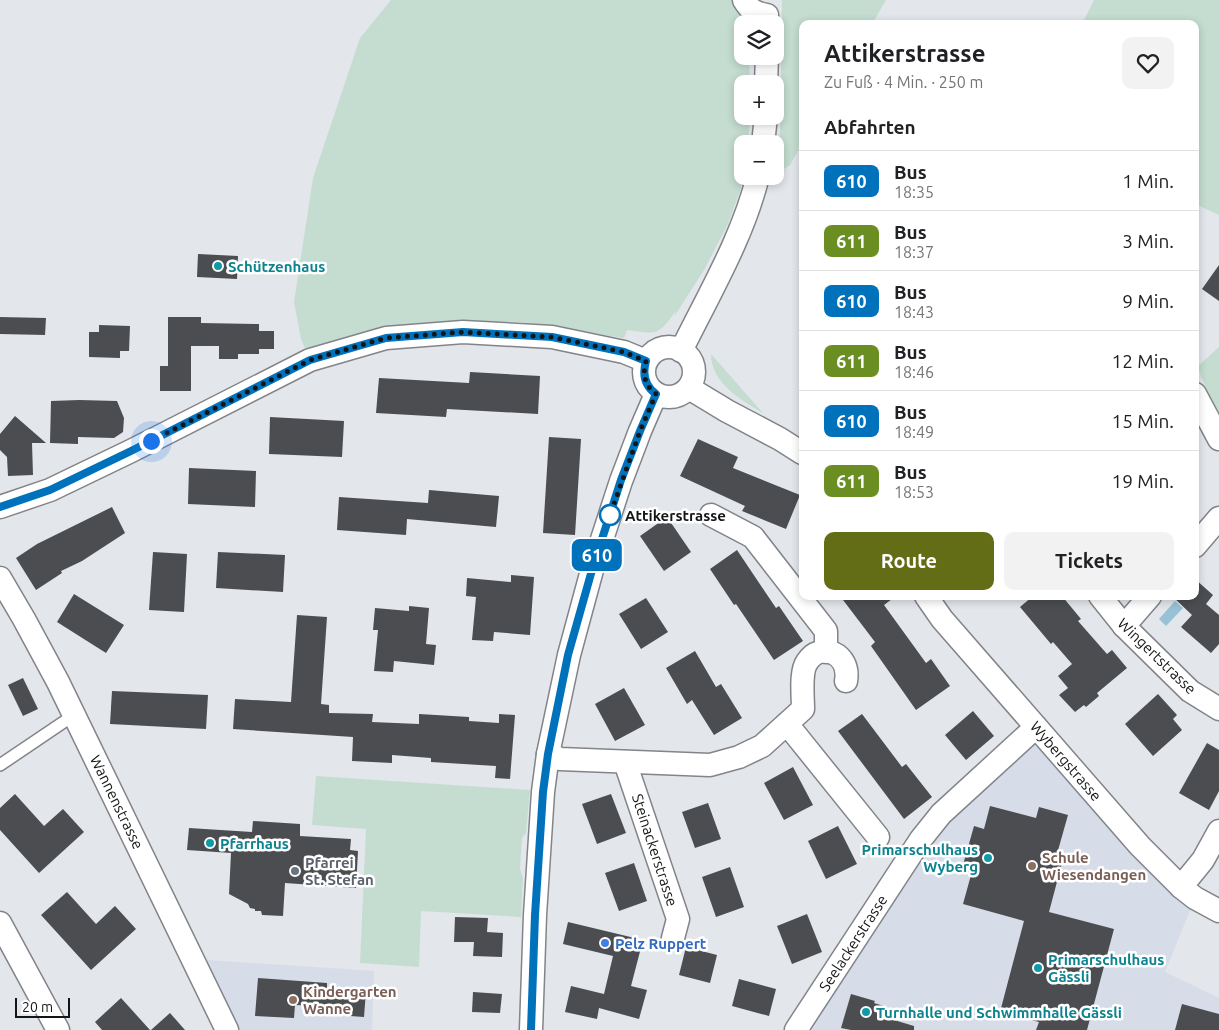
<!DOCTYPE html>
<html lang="de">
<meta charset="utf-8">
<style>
body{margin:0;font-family:Ubuntu,sans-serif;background:#f2f2f2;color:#202124;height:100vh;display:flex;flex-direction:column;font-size:19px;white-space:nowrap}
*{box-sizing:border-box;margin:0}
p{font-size:16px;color:#757577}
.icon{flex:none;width:28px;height:28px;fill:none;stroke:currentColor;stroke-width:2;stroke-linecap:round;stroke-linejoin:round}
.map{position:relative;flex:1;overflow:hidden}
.details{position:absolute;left:799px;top:20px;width:400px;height:580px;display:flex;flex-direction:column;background:#fff;border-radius:10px;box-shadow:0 2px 8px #0003}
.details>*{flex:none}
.badge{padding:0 10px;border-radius:8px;font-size:18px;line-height:32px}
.fabs{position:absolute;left:734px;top:15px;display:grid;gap:10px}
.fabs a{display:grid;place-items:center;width:50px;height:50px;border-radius:10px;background:#fff;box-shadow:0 2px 8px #0003;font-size:25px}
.scale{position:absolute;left:15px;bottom:12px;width:55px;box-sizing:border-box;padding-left:5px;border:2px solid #141517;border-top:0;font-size:14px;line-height:18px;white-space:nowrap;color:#141517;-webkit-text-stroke:4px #fff;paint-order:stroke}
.you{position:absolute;width:25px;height:25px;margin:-12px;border:4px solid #fff;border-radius:50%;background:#1a73e8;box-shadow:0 0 0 8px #1a73e833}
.map>.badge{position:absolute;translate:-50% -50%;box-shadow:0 0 0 2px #fff}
h2{padding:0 25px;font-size:19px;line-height:45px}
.round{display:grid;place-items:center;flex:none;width:52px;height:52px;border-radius:10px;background:#f2f2f2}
.head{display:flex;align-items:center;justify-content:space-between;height:85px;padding:0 25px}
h1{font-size:24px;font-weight:600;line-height:38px}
.action{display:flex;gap:10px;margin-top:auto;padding:10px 25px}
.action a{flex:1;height:58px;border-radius:10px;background:#626d15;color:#fff;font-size:20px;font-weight:600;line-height:58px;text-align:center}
.action a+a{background:#f2f2f2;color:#202124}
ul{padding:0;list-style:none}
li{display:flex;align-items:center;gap:15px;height:60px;padding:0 25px;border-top:1px solid #e0e0e0}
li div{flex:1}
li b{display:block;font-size:19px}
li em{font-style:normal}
li .badge{min-width:55px;font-weight:700;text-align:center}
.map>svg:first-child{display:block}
.built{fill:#d6dce8}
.green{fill:#c4ddd0}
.water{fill:#98c1d5}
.building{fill:#4b4d51}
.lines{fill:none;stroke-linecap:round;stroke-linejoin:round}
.lane-casing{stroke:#828489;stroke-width:14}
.street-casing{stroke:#828489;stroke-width:25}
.lane{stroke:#fff;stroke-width:11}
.street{stroke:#fff;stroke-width:22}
.line-casing{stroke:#fff;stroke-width:11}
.line{stroke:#0072bc;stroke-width:8}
.walk{stroke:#141517;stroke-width:5;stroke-dasharray:0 9}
.culture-dot{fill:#0f9aa8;stroke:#fff;stroke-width:2}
.stop-dot{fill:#fff;stroke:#0072bc;stroke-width:2.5}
.education-dot{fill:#8d6e63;stroke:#fff;stroke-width:2}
.worship-dot{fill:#6b7280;stroke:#fff;stroke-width:2}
.shop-dot{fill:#3f7fe0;stroke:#fff;stroke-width:2}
.labels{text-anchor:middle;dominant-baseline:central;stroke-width:5;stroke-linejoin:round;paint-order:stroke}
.culture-label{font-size:15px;font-weight:bold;fill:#0d838f;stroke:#fff;text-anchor:start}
.stop-label{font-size:15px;font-weight:bold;fill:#141517;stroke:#fff;text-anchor:start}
.street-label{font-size:15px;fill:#141517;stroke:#fff}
.education-label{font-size:15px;font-weight:bold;fill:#785e54;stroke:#fff;text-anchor:start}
.worship-label{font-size:15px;font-weight:bold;fill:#5b616d;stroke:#fff;text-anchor:start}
.shop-label{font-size:15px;font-weight:bold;fill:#366cbe;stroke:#fff;text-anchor:start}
</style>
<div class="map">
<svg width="1219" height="1030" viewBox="0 0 1219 1030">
<rect width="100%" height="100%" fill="#e3e6eb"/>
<g class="built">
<path d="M1036,727L1195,898L1165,972L1219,998V1030H800L921,839Z"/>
<path d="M192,959L374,971L372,1030H227Z"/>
</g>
<g class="green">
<path d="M391,0H744L748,7V24H742V56H749L750,84H742V116H750L748,144H742L743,176L741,188L728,224L704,270L674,317L676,311C657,337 657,334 627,330L624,338L520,322L466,321L421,323L386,338L310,360L301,339L294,302L313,178L360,38Z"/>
<path d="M782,0H886L872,24H802V144L790,165L781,171L775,170V166L780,133Z"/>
<path d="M1094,0H1219V215L1195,204V24H1082Z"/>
<path d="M1219,347V417L1197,367Z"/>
<path d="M711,354L763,413C741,400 711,383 711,354Z"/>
<path d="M316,776L530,790L526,833L522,838L520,869L523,878L521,917L421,911L419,967L360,963L366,829L312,825Z"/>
</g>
<path class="water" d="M1175,601L1183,608L1166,626L1159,619Z"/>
<g class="building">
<path d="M198,254L238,256L237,279L197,277Z"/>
<path d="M1219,265V301L1202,289Z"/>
<path d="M0,317L46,318L45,335L0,334Z"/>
<path d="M168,317H201V323L259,324V331H274V349H259V354H238V359H219V346H191V391H160V366H168Z"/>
<path d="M99,325L130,326L129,351H120V358L89,357V332H99Z"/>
<path d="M470,372L540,376L538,414L447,409L446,417L376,413L379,378L469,383Z"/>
<path d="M79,400L117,401L124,418L123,432L114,438L78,437V444L50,443L51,401Z"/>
<path d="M15,416L46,443H32L33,475L8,476L7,457L0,450V434Z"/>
<path d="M270,417L344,421L342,457L269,454Z"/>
<path d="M549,437L581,439L575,535L543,533Z"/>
<path d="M698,439L738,457L733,468L800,495L786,529L742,511L745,506L680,476Z"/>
<path d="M189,468L256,471L255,507L188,504Z"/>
<path d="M429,490L499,496L496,527L407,519L406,535L337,530L339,497L428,503Z"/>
<path d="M112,507L125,533L82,561L61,571L62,573L36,590L16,558L37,544Z"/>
<path d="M667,517L691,552L664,571L640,536Z"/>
<path d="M737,550L776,608L779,606L803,641L774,660L736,604L734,605L710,569Z"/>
<path d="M153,552L187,554L184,612L149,610Z"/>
<path d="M218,552L285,555L283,592L216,588Z"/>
<path d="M511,575L534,577L530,635L494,632L493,641L472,640L476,597L466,596L467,578L511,582Z"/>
<path d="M1195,579L1213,595L1206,604L1219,615V644L1211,653L1181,627L1192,615L1172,596H1195Z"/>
<path d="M74,594L124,625L106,653L57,622Z"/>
<path d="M840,596H896L884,605L926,663L931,659L950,686L916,710L871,646L875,642Z"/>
<path d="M1033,596H1062L1081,619L1078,621L1107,654L1112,650L1127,668L1097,693L1099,696L1086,707L1084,705L1075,712L1059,695L1068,688L1058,676L1072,664L1053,642L1051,644L1020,607Z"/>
<path d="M646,598L668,632L641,649L619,614Z"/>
<path d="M409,606L429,608L426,644L436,645L434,665L394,661L393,672L374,671L378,630H373L375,608L409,611Z"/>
<path d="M297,615L327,617L321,704L329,705V713L373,714L372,722L419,724V714L469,717V721L499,723V714L515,715L510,779L495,778L496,766L431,762V758L392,755V763L352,761L353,737L233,729L235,699L291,702Z"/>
<path d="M695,651L716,687L721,684L742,718L714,735L692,700L687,704L666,668Z"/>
<path d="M23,678L38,709L23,716L8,685Z"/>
<path d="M624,688L645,725L615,741L595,704Z"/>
<path d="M112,691L208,695L206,729L110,724Z"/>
<path d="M1158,694L1177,715L1173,719L1182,730L1153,756L1125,724Z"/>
<path d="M973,711L994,736L966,760L945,735Z"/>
<path d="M862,714L902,767L906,764L932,797L904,819L838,731Z"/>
<path d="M1207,743L1219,750V791L1209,810L1179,793Z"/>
<path d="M793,767L813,805L784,820L764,783Z"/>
<path d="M15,794L44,826L63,809L84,832L39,873L0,830V808Z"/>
<path d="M611,794L626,833L597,844L582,804Z"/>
<path d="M708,803L721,839L695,848L682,812Z"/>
<path d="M990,806L1036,818L1039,807L1068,815L1055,861L1062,863L1049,912L1114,929L1087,1030H1036L1039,1022L1000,1012L1024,921L963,904L971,875L961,872L974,826L984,829Z"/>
<path d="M253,821L300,824V836L351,839L350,850L358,851L356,888L285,883L283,916L262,915L261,911H255V909L250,908L248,904L229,894L231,853L187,850L189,828L252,832Z"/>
<path d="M838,826L857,864L826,879L808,841Z"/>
<path d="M634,863L647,901L619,911L605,873Z"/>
<path d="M730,867L744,907L716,917L702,877Z"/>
<path d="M67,892L96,924L115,906L136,929L91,970L41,915Z"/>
<path d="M807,914L822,952L792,964L777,926Z"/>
<path d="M455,917L488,918L487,932L503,933L502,957L473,956L474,942H454Z"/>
<path d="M568,922L643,940L631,986L647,990L639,1019L599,1008L597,1019L565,1012L571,986L604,994L613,956L563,944Z"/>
<path d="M686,947L717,955L710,983L679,975Z"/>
<path d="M258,978L327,983V989L366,991L364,1017L323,1014V1006L295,1005L294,1018L255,1016Z"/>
<path d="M739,979L776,989L769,1016L732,1006Z"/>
<path d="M473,992L502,994L500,1013L472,1012Z"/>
<path d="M851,994L875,1001L874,1003L887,1007L884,1017L914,1026V1030H851L841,1028Z"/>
<path d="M121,998L150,1030H102L95,1022Z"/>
<path d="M1182,1004L1219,1014V1030H1175Z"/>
<path d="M170,1013L185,1030H151Z"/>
</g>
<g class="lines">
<g class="lane-casing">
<path id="lane" d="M0,765L74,715"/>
</g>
<g class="street-casing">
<g id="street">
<path d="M744,0C750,10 755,13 767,15"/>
<path d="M766,84L767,56"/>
<path d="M763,144L766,116"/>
<circle cx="669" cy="372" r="25"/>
<path d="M681,351C709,294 743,237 758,176"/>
<path d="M689,388L727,411L780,439L802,453"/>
<path d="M1195,394L1219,439"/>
<path d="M0,507L50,490L131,451L310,360L386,338L463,332L552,337L624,352L646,361"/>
<path d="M711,515L753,537L826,631V652"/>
<path d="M1195,546L1219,518"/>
<path d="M0,578L24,619L58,682L227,1030"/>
<path d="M926,596L942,619L1140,846L1181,887L1195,898L1219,911"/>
<path d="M1100,596L1124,626L1190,691L1219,709"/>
<path d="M1124,626L1150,596"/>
<path d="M787,724L878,837"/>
<path d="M548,754L560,759L710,765L739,757L762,746L803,709C803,696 800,672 807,662C820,641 851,653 846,681"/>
<path d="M625,762L678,919L673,938"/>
<path d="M1181,887L1203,860L1219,831"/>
<path d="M0,923L58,1030"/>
<path d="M531,1030L535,915L543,792L548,754L569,655L592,570L621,481L640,431L656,394"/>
<path d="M796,1030L921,839L941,814L1036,727"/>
</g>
</g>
<use href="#lane" class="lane"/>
<use href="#street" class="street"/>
</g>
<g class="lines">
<g class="line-casing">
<path id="line" d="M0,507L50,490L131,451L310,360L386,338L463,332L552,337L624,352L646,361C642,375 645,386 656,394L640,431L621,480L592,570L568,655L548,754L543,792L535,915L531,1030"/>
</g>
<use href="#line" class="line"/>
<path class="walk" d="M151,441L310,360L386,338L463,332L552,337L624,352L646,361C642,375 645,386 656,394L640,431L610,515"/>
</g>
<g class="culture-dot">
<circle cx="218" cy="266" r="5"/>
<circle cx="210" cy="843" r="5"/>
<circle cx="988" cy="858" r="5"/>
<circle cx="1038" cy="968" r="5"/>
<circle cx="866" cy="1012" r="5"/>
</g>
<circle class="stop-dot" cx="610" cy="515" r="10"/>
<g class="education-dot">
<circle cx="1032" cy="866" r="5"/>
<circle cx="293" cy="1000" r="5"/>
</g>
<circle class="worship-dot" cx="295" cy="871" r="5"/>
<circle class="shop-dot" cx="605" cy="943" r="5"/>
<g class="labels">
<g class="culture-label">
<text x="228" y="266">Schützenhaus</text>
<text x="220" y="843">Pfarrhaus</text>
<text x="978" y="849" text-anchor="end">Primarschulhaus<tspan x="978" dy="17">Wyberg</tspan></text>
<text x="1048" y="959">Primarschulhaus<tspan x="1048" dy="17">Gässli</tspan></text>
<text x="876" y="1012">Turnhalle und Schwimmhalle Gässli</text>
</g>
<g class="stop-label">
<text x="625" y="515">Attikerstrasse</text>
</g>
<g class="street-label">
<text transform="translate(1157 656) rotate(44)">Wingertstrasse</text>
<text transform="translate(1066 761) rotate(49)">Wybergstrasse</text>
<text transform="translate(117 802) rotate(64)">Wannenstrasse</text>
<text transform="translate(655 850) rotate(72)">Steinackerstrasse</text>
<text transform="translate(853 943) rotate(-57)">Seelackerstrasse</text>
</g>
<g class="education-label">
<text x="1042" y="857">Schule<tspan x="1042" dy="17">Wiesendangen</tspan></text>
<text x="303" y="991">Kindergarten<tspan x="303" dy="17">Wanne</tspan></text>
</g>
<g class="worship-label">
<text x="305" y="862">Pfarrei<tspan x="305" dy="17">St. Stefan</tspan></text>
</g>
<g class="shop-label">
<text x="615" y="943">Pelz Ruppert</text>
</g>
</g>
</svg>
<div class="fabs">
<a><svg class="icon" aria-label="layers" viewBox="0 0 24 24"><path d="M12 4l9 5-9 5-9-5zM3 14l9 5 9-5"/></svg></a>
<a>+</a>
<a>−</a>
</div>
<div class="scale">20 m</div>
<div class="you" style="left:151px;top:441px"></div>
<b class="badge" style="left:597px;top:555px;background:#0072bc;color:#fff">610</b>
<section class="details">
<div class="head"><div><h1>Attikerstrasse</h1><p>Zu Fuß · 4 Min. · 250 m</p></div><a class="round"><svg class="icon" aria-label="heart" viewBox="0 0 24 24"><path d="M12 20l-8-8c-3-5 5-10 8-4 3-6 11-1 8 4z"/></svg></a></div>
<h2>Abfahrten</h2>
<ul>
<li><span class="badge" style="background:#0072bc;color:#fff">610</span><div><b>Bus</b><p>18:35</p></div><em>1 Min.</em></li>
<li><span class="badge" style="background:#6b8e23;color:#fff">611</span><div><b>Bus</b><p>18:37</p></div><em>3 Min.</em></li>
<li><span class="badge" style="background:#0072bc;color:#fff">610</span><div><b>Bus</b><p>18:43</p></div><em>9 Min.</em></li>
<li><span class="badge" style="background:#6b8e23;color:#fff">611</span><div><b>Bus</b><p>18:46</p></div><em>12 Min.</em></li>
<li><span class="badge" style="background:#0072bc;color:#fff">610</span><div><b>Bus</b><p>18:49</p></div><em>15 Min.</em></li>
<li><span class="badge" style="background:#6b8e23;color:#fff">611</span><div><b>Bus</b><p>18:53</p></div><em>19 Min.</em></li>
</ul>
<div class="action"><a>Route</a><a>Tickets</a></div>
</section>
</div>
